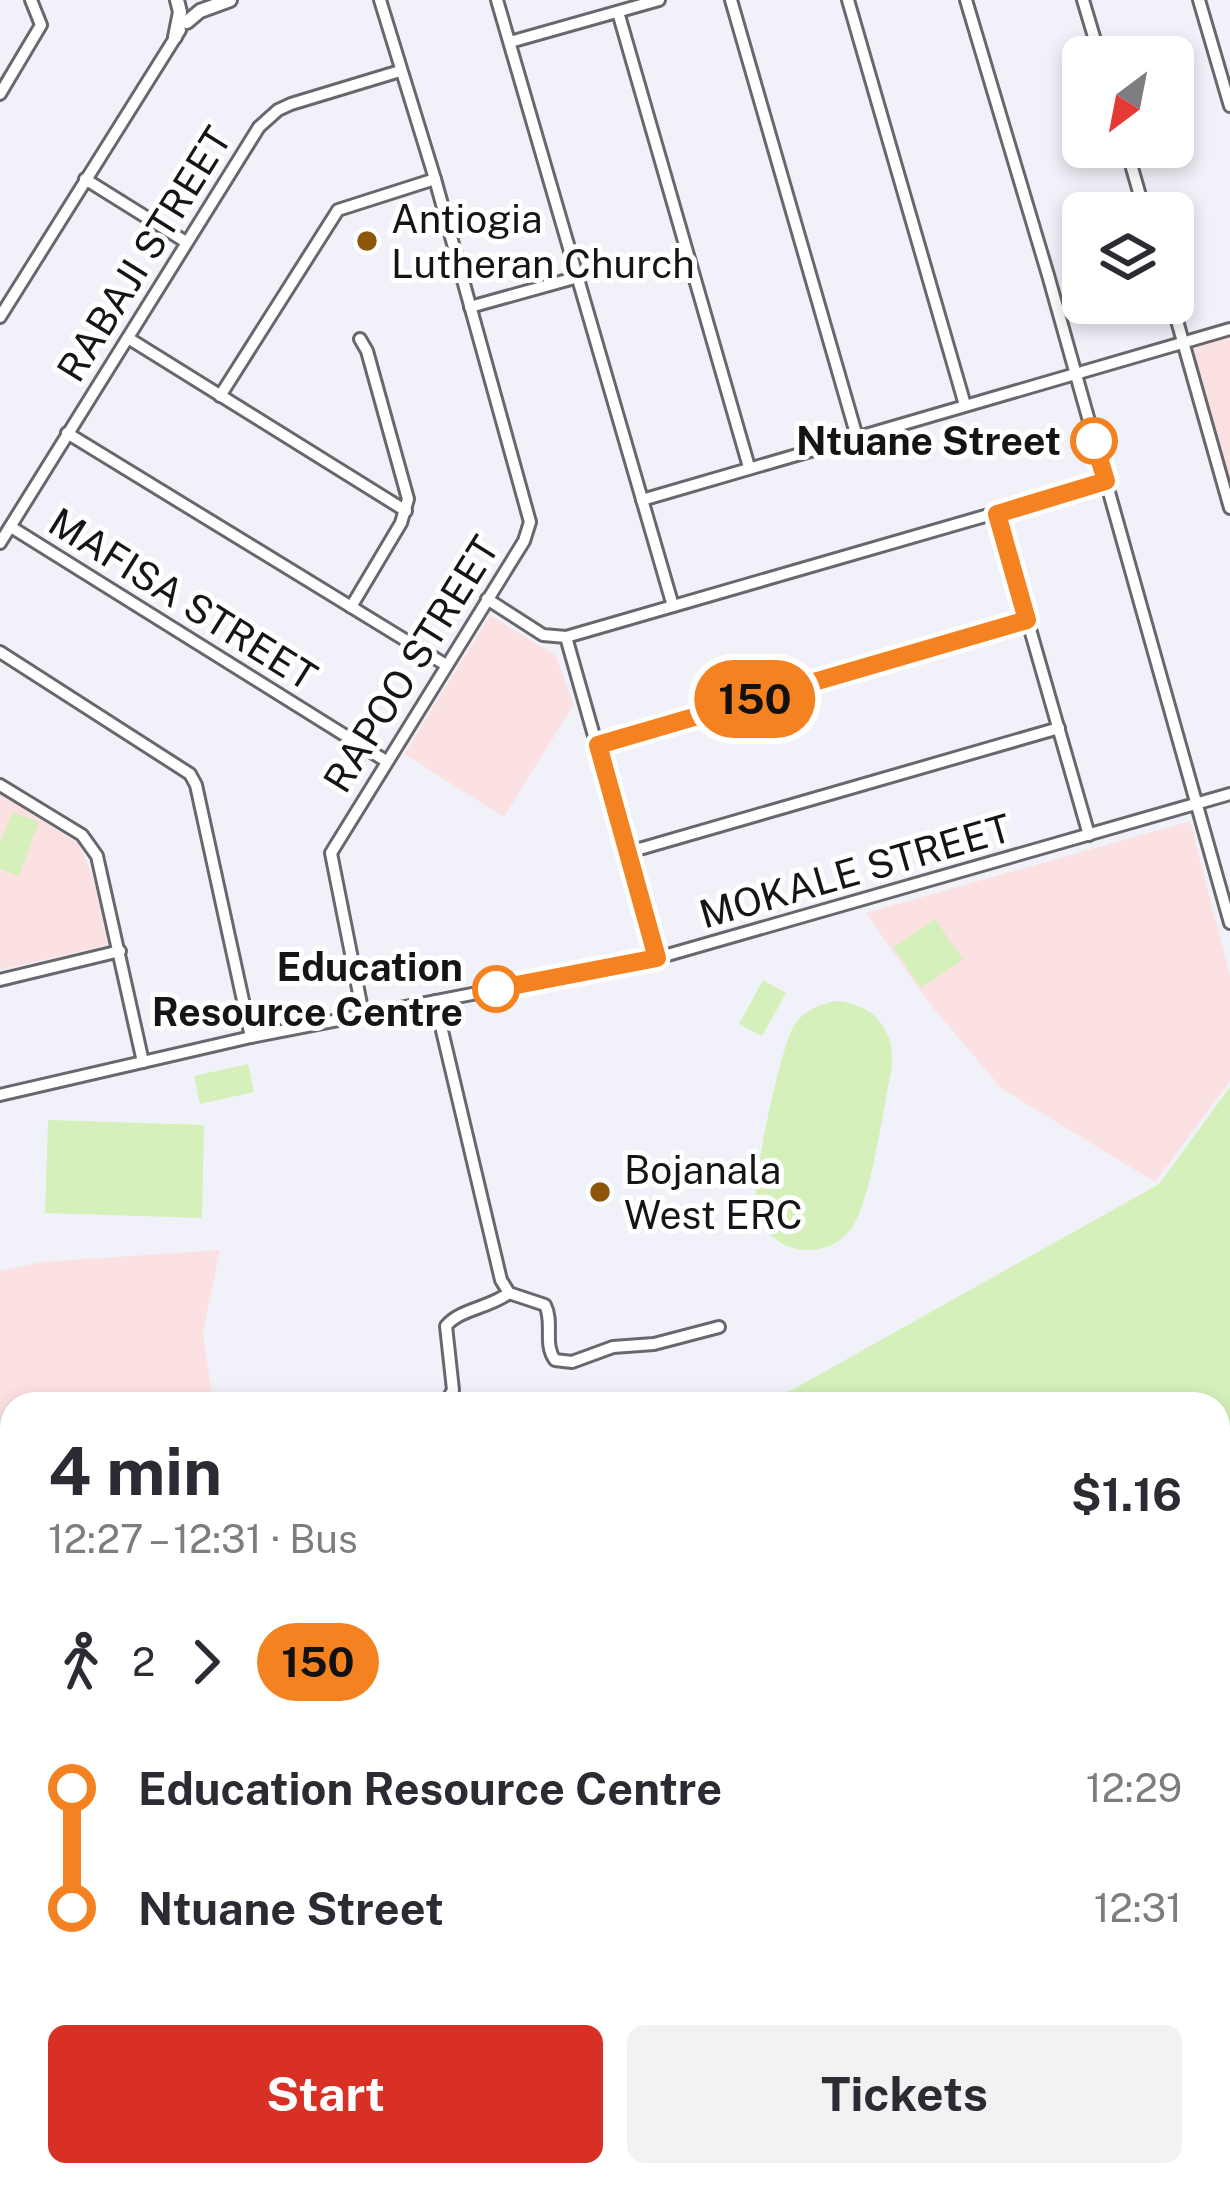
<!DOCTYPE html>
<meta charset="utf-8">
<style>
body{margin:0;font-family:"Public Sans",sans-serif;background:#f2f2f3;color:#2b2b33;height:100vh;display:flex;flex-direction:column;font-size:45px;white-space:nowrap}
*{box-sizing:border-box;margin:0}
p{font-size:39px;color:#7c7c81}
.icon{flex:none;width:66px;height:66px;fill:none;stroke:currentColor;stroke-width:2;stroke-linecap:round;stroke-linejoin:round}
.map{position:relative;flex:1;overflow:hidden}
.sheet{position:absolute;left:0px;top:1392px;width:1230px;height:795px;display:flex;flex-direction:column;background:#fff;border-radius:36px 36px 0 0;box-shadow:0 6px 18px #0003}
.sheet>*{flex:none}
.badge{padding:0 24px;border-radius:39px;font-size:42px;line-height:78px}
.needle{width:78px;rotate:212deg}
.buttons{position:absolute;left:1062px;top:36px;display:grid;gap:24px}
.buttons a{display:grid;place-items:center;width:132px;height:132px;border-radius:18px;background:#fff;box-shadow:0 6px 18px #0003;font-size:60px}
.map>.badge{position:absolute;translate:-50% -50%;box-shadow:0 0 0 6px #fff}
.legs{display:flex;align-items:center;gap:18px;height:132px;padding:0 48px;font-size:39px}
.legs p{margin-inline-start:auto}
.summary{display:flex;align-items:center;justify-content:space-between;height:204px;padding:0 48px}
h1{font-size:66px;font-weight:700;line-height:90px}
.button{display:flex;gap:24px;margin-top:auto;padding:24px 48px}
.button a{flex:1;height:138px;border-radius:18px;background:#d93025;color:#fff;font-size:48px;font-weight:700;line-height:138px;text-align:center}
.button a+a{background:#f2f2f3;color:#2b2b33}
ul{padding:0 48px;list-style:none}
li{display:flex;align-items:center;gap:42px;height:120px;font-size:45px}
li i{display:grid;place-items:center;width:18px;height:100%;margin:0 15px;background:currentColor}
li i::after{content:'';width:30px;height:30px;margin:-15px;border:9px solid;border-radius:50%;background:#fff}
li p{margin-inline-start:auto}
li:first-child i{background:linear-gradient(#0000 50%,currentColor 0)}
li:last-child i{background:linear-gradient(currentColor 50%,#0000 0)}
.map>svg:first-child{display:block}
.education{fill:#fce1e2}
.green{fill:#d5f0ba}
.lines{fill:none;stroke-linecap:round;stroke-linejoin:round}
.minor-casing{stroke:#67676d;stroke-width:16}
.tertiary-casing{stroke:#67676d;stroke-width:18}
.minor{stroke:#fff;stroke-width:10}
.tertiary{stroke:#fff;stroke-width:12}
.line-1-casing{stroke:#fff;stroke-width:27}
.line-1{stroke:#f58220;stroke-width:18}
.poi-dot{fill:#8d560a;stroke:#fff;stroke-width:4.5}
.stop-1-dot{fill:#fff;stroke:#f58220;stroke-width:6}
.labels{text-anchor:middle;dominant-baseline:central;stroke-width:10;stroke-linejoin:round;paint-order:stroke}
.poi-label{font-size:39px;fill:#141517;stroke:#fff;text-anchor:start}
.street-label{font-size:39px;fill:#141517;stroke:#fff}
.stop-label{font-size:39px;font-weight:bold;fill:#141517;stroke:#fff;text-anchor:end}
</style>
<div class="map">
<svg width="1230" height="2185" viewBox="0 0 1230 2185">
<rect width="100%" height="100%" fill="#f1f2f9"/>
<g class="education">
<path d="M1230,333V488L1189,345Z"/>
<path d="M490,615L555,655L574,704L504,817L404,754Z"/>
<path d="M0,794L78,843L92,873L108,945L0,970Z"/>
<path d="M1190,821L1230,976V1081L1155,1182L1002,1089L929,1003L866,913Z"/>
<path d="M220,1250L203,1333L213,1404H12V1560L0,1562V1271L41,1262Z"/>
</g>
<g class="green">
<path d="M12,812L39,822L19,876L0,869V844Z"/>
<path d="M935,919L963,960L921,988L893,947Z"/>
<path d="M763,980L786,993L762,1036L739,1024Z"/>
<path d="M837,1001C874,1004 895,1030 892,1067C884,1104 871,1203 851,1229C838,1247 814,1254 793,1248C775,1243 761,1229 756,1210C750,1189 782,1039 796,1022C807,1009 821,1004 837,1001Z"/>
<path d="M248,1064L254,1092L200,1104L194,1076Z"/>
<path d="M1230,1087V1425L1218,1428V1404H733L790,1391L1159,1184Z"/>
<path d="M48,1120L204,1125L202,1218L45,1213Z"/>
<path d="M12,1565V1698L0,1700V1567Z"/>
</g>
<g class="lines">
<g class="minor-casing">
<g id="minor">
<path d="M497,0L673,606"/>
<path d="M731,0L857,437"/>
<path d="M848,0L965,405"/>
<path d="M966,0L1048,275L1230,923"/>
<path d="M1083,0L1100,57"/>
<path d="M1199,0L1230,106"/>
<path d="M618,12L749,467"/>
<path d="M510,42L659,0"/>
<path d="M0,94L41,25L31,0"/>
<path d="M1126,147L1145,213"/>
<path d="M85,179L186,242"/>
<path d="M1172,303L1230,508"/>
<path d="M470,307L578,277"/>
<path d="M0,317L180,30"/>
<path d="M128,338L406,511"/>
<path d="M220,396L338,210L435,179"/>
<path d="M67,433L446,665"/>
<path d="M642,500L1230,329"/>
<path d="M997,514L1089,835"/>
<path d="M11,527L386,761"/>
<path d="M0,543L259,127L278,110L291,104L400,71"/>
<path d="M487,599L543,635L566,637L657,958"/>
<path d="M351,607L401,523L408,499L367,351L360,339"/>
<path d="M566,637L1106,481"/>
<path d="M0,652L190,774L196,785L251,1037"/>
<path d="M598,745L1027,620"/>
<path d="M0,785L82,835L97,856L143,1062"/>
<path d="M629,852L1059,728"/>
<path d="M0,980L120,951"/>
<path d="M435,1001L501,1280L509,1293L545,1305C554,1323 543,1344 555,1360L572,1362L613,1347L654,1344L719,1327"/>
<path d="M363,1014L331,853L524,541L530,522L435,179L380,0"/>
<path d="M0,1095L251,1037L657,958L1230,794"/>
<path d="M445,1404L453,1390L446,1326C460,1309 489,1308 509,1293"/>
<path d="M1218,1741L1230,1739"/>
<path d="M0,1761L12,1758"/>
<path d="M0,1895L12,1892"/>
<path d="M1218,1998L1230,1973"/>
<path d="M0,2021L12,2018"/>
<path d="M1218,2153L1230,2158"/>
<path d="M360,2175V2185"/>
<path d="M647,2179L654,2175"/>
<path d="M1015,2179L1032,2185"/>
<path d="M32,2185L98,2178L121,2185"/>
<path d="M513,2185V2175"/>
<path d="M781,2185L783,2175"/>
<path d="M1202,2185L1207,2175"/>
</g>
</g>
<g class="tertiary-casing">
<g id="tertiary">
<path d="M187,22L200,11L230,0"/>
<path d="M175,37L180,12L177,0"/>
</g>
</g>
<use href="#minor" class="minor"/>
<use href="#tertiary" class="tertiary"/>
</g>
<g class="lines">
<g class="line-1-casing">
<path id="line-1" d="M496,989L657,958L598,745L1027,620L997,514L1106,481L1094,441"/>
</g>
<use href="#line-1" class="line-1"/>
</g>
<g class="poi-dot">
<circle cx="367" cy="241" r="12"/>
<circle cx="600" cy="1192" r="12"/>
</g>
<g class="stop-1-dot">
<circle cx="1094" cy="441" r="21"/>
<circle cx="496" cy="989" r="21"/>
</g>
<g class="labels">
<g class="poi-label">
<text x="391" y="219">Antiogia<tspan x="391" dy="45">Lutheran Church</tspan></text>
<text x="624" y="1170">Bojanala<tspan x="624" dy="45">West ERC</tspan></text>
</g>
<g class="street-label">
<text transform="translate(144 254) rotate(-58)">RABAJI STREET</text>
<text transform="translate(183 599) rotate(32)">MAFISA STREET</text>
<text transform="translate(411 664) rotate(-58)">RAPOO STREET</text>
<text transform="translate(855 871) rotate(-16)">MOKALE STREET</text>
</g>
<g class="stop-label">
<text x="1061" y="441">Ntuane Street</text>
<text x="463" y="967">Education<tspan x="463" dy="45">Resource Centre</tspan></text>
</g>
</g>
</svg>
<div class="buttons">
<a><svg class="needle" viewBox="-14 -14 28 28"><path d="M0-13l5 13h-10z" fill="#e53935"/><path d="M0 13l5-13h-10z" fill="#7c7c81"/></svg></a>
<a><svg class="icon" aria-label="layers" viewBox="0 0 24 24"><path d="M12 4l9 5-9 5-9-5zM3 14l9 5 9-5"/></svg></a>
</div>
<b class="badge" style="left:755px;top:699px;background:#f58220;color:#111">150</b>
<section class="sheet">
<div class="summary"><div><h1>4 min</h1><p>12:27 – 12:31 · Bus</p></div><b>$1.16</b></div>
<div class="legs"><svg class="icon" aria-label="walk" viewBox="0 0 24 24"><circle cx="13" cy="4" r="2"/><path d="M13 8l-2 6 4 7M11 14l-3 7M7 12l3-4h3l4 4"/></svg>2<svg class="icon" aria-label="forward" viewBox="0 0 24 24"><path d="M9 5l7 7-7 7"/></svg><b class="badge" style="background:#f58220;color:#111">150</b></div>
<ul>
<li><i style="color:#f58220"></i><b>Education Resource Centre</b><p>12:29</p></li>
<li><i style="color:#f58220"></i><b>Ntuane Street</b><p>12:31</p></li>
</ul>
<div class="button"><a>Start</a><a>Tickets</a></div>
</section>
</div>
